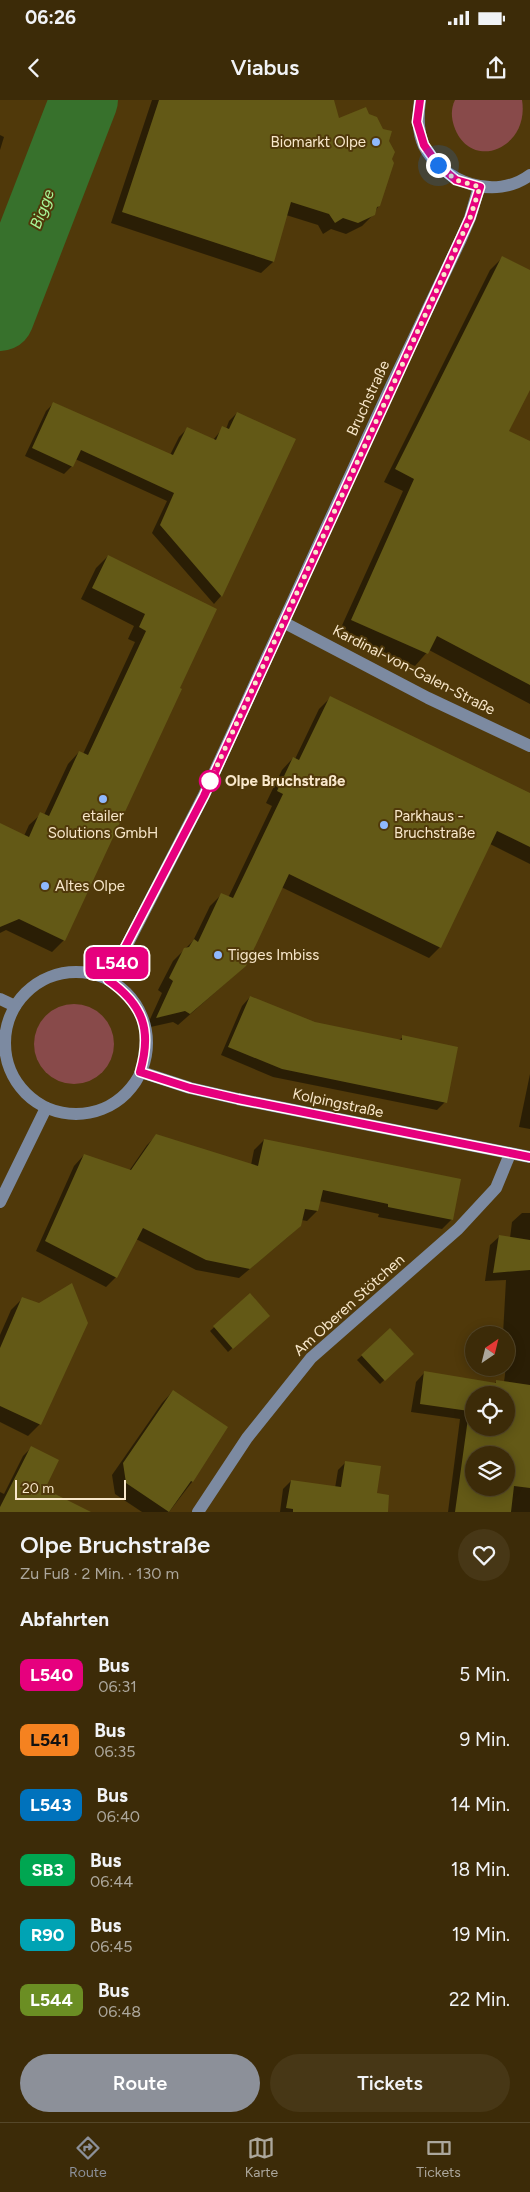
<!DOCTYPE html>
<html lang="de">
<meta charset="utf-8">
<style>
body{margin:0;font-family:Figtree,sans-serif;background:#473716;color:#f1f3f6;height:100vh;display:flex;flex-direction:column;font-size:19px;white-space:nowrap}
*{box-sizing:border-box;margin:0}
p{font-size:16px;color:#aca79c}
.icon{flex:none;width:28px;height:28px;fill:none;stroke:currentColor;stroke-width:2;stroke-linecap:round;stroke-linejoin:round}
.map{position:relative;height:1412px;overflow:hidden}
.panel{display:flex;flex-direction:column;background:#3c2b08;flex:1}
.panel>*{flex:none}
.badge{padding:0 10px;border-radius:8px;font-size:18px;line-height:32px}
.needle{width:32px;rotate:35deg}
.buttons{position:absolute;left:465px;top:1226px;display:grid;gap:10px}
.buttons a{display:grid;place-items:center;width:50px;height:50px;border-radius:50%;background:#3c2b08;box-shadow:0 2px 12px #0003,0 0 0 1px #554729;font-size:25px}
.scale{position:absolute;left:15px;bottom:12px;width:111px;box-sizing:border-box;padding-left:5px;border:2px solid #f8e7ca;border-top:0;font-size:14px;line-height:18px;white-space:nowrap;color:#f8e7ca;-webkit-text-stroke:4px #50390a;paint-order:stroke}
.you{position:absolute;width:25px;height:25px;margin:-12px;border:4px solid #fff;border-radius:50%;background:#1a73e8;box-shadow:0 0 0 8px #1a73e833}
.map>.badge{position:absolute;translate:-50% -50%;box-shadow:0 0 0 2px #fff}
h2{padding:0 20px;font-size:19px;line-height:45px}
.round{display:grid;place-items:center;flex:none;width:52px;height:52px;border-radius:26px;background:#473716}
.headline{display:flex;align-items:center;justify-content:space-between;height:85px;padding:0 20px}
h1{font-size:24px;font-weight:600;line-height:38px}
.button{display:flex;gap:10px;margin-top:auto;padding:10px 20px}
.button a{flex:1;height:58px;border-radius:30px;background:#8c9099;color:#fff;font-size:20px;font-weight:600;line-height:58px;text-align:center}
.button a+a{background:#473716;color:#f1f3f6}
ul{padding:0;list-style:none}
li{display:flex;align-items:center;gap:15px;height:65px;padding:0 20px}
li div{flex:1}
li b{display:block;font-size:19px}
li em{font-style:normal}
li .badge{min-width:55px;font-weight:700;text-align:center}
.status{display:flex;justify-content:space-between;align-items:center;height:35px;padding:0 25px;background:#3c2b08;direction:ltr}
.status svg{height:14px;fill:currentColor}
header{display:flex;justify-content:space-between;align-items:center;height:65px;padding:0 20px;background:#3c2b08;font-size:22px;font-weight:600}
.dock{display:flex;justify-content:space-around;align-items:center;height:70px;border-top:1px solid #554729;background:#3c2b08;font-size:14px;color:#aca79c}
.dock a{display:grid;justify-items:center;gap:2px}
.dock .active{color:#8c9099}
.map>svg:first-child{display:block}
.green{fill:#884a4a}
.shadow{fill:#0007;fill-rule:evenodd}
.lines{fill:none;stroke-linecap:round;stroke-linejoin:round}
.river{stroke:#37712c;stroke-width:68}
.building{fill:#635916;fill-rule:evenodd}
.minor{stroke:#7c8aa1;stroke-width:12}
.line-casing{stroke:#fff;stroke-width:11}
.line{stroke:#e6007e;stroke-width:8}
.walk{stroke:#f8e7ca;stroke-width:5;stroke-dasharray:0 9}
.poi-dot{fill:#8fb8fd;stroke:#50390a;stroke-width:2}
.stop-dot{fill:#fff;stroke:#e6007e;stroke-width:2.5}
.labels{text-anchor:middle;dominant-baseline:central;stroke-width:4;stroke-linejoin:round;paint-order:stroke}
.poi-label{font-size:15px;fill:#f8e7ca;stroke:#50390a;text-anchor:start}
.street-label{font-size:15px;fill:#f8e7ca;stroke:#50390a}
.stop-label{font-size:15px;font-weight:bold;fill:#f8e7ca;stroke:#50390a;text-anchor:start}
.water-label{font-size:16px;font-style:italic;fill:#a8f798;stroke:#50390a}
</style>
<div class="status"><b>06:26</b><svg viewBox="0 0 49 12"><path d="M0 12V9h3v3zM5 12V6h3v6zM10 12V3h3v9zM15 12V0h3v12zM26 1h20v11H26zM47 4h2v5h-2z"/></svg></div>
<header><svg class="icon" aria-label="back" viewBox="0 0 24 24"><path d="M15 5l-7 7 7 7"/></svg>Viabus<svg class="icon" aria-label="share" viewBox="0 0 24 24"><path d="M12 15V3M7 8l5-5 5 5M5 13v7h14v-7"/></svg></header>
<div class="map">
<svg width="530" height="1412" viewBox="0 0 530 1412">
<rect width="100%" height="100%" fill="#50390a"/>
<g class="green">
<path d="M455,0H522C530,49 470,73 454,26C451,17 451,8 455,0Z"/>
<circle cx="74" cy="944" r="40"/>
</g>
<g class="shadow">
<path d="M152,0H332L338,19L368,15L388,41L379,105L374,114L362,126L346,134L331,129L323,134L318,125L286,115L273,162L261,173L111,123Z"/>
<path d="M0,35L4,37L0,50Z"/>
<path d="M503,157L530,171V287L508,332L530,343V604L429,550L415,566L339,532L403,391L384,382L490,170Z"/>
<path d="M54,303L170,355L179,337L187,329L213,340L223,328L226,329L229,321L237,313L294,339L221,496L214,504L152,433L167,401L75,359L72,366L64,374L25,356L46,311Z"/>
<path d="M108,456L215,510L64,840L52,852L6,830L0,833V725L24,736L29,725L41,714L44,715L68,664L79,652L83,654L135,542L128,539L134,526L81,499L96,468Z"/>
<path d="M330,598L530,694V764L490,744L440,847L429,858L281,787L245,866L178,925L173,922L146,928L162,893L158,890L173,861L193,841L210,806L222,794L228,798L272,706L266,703L282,670L293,658L295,659L319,609Z"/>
<path d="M250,897L315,923L399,940L403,937L445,1002L437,1010L273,977L221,955L242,906Z"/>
<path d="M530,974V1029L519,1027Z"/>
<path d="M157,1035L251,1065L254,1050L264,1040L452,1119L442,1129L378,1117L379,1114L319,1101L317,1111L307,1121L301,1120L300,1126L289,1136L239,1178L196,1170L136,1139L116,1177L106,1187L36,1151L74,1066L84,1055L129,1071L147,1045Z"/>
<path d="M522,1113H530V1412H448L460,1319L411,1312L416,1282L425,1272L494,1284L497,1281L504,1282L510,1235L503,1234L506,1180L485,1181L490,1145L500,1136L510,1138L512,1122ZM474,1295H506V1328H474ZM474,1355H506V1388H474Z"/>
<path d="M250,1195L264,1220L228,1252L210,1231Z"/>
<path d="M22,1199L86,1223L40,1324L28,1336L0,1322V1235L11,1210Z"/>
<path d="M390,1230L412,1254L380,1284L357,1260Z"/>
<path d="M173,1291L227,1327L192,1382L169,1412H142L115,1394L112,1375L162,1303Z"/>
<path d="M31,1348L43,1390L38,1412H0V1392L4,1394L23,1356Z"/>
<path d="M346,1362L363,1412H280L283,1389L291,1381L335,1388L338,1370Z"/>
</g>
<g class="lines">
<path class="river" d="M0,217L84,0"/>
</g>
<g class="building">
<path d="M159,0H334L339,18L366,7L369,14L377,17L383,29L392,31L389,41L395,52L392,59L394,63L380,106L377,107L375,115L358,123L343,118L335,123L329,114L291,102L274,162L122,112Z"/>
<path d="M502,156L530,170V290L509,331L530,341V585L437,536L428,554L351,520L414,379L395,369Z"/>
<path d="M53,302L173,355L187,327L216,340L222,326L229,329L237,312L296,339L222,497L160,425L174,393L81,350L73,367L32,348Z"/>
<path d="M108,455L217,509L180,588L182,589L65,841L19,819L0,827V723L29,737L40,712L49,716L79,651L88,655L146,531L139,527L145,514L92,488Z"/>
<path d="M330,596L530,693V747L497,731L441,848L289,774L246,866L190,914L185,911L156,918L173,881L169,878L184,848L189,847L194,839L198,842L221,793L233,798L283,694L277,691L293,657L299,660Z"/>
<path d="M250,896L315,922L402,940V935L458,947L447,1003L282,969L228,947Z"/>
<path d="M156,1034L258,1066L264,1039L461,1079L453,1120L388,1107V1104L323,1090L318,1111L305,1109L301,1126L250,1169L206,1160L143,1128L117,1178L45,1141L84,1054L131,1070Z"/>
<path d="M499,1135L530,1140V1170L493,1173Z"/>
<path d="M72,1183L88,1223L41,1325L0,1306V1248L22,1197L39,1203Z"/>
<path d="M250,1193L270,1216L233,1249L213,1226Z"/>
<path d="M390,1228L414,1254L385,1281L361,1255Z"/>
<path d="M424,1271L496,1283V1280L530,1285V1388L514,1386L511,1412H455L469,1311L420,1304ZM474,1295H506V1328H474ZM474,1355H506V1388H474Z"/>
<path d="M173,1290L228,1327L193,1382L191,1381L169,1412L126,1383L123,1363Z"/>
<path d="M31,1346L59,1360L45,1389L91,1412H0V1407Z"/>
<path d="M345,1361L381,1366L377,1393L389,1395L388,1412H293V1409L286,1408L291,1380L341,1387Z"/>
</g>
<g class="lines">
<g class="minor">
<path d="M420,0C418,15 417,31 424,46C443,83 495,101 530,75"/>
<path d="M283,522L428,598L530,646"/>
<circle cx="76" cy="943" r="71"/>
<path d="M109,880L204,695L392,284L461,139L470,118L479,87"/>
<path d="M0,899L15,906"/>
<path d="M141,972L190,988L238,999L530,1057"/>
<path d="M0,1102L46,1008"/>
<path d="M198,1412L247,1338L311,1258L458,1129L496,1088L510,1054"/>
</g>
</g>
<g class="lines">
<g class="line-casing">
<path id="line" d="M420,0L417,22L424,45L438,65L456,80L480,87L470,118L204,696L108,880C144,905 152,931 140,972L190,988L238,999L530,1057"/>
</g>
<use href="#line" class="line"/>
<path class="walk" d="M210,681L470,118L480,87L456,80L438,65"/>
</g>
<g class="poi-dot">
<circle cx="376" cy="42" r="5"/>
<circle cx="103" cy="699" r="5"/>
<circle cx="384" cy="725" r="5"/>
<circle cx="45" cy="786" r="5"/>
<circle cx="218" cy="855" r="5"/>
</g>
<circle class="stop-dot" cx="210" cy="681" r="10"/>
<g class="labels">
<g class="poi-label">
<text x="366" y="42" text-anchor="end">Biomarkt Olpe</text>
<text x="103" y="716" text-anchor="middle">etailer<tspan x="103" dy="17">Solutions GmbH</tspan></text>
<text x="394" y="716">Parkhaus -<tspan x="394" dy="17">Bruchstraße</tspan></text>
<text x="55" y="786">Altes Olpe</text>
<text x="228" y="855">Tigges Imbiss</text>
</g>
<g class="street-label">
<text transform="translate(368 298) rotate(-65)">Bruchstraße</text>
<text transform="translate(414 570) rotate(27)">Kardinal-von-Galen-Straße</text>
<text transform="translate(338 1003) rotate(12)">Kolpingstraße</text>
<text transform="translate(349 1205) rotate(-42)">Am Oberen Stötchen</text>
</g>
<g class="stop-label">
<text x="225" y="681">Olpe Bruchstraße</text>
</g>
<g class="water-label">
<text transform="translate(42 109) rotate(-69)">Bigge</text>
</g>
</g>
</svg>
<div class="buttons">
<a><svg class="needle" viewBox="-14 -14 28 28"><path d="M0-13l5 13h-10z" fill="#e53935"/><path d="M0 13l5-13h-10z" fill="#aca79c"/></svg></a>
<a><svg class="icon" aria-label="locate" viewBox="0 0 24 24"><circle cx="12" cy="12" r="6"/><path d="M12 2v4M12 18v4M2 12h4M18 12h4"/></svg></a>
<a><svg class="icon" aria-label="layers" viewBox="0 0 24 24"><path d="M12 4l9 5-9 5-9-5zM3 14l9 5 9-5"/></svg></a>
</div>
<div class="scale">20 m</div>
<div class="you" style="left:438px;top:65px"></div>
<b class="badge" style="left:117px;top:863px;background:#e6007e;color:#fff">L540</b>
</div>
<section class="panel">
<div class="headline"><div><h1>Olpe Bruchstraße</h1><p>Zu Fuß · 2 Min. · 130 m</p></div><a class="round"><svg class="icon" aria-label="heart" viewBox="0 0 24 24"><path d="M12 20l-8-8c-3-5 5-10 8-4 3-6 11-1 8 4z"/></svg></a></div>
<h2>Abfahrten</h2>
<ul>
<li><span class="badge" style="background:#e6007e;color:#fff">L540</span><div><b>Bus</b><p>06:31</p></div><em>5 Min.</em></li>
<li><span class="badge" style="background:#f58220;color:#111">L541</span><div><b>Bus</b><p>06:35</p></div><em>9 Min.</em></li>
<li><span class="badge" style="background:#0072bc;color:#fff">L543</span><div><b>Bus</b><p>06:40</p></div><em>14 Min.</em></li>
<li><span class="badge" style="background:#00a651;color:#fff">SB3</span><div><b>Bus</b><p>06:44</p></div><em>18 Min.</em></li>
<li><span class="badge" style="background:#00a3b4;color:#fff">R90</span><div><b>Bus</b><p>06:45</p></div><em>19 Min.</em></li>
<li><span class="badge" style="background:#6b8e23;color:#fff">L544</span><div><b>Bus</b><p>06:48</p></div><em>22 Min.</em></li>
</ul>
<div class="button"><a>Route</a><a>Tickets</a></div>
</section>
<nav class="dock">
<a class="active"><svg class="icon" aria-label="directions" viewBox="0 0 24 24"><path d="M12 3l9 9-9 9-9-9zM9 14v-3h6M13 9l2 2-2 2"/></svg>Route</a>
<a><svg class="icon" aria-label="map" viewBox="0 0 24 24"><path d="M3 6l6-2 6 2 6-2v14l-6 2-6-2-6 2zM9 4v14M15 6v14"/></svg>Karte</a>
<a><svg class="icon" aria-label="tickets" viewBox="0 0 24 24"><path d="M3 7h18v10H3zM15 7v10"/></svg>Tickets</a>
</nav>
